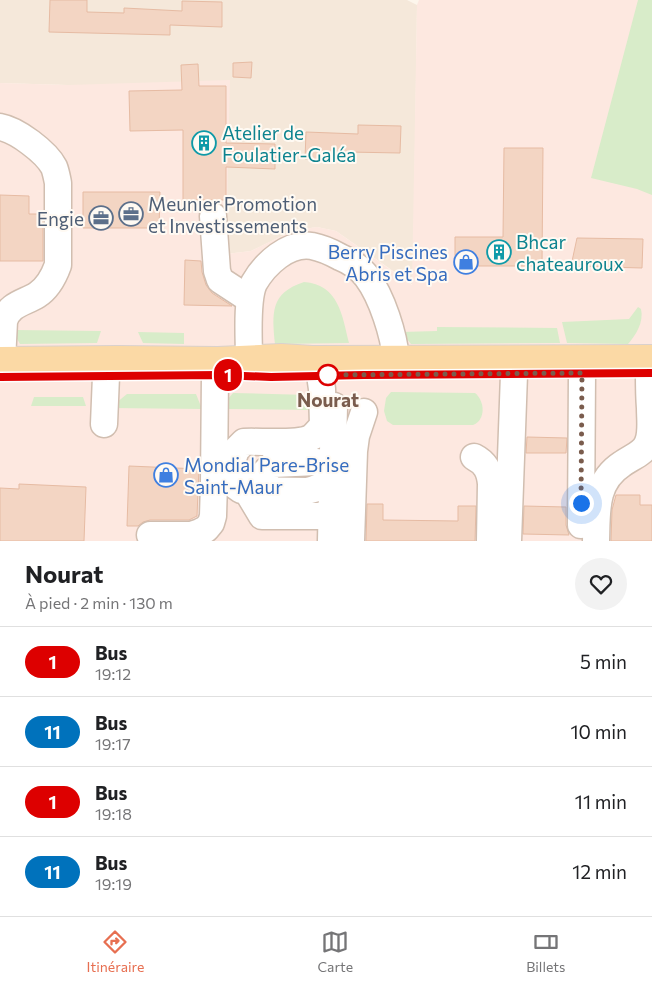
<!DOCTYPE html>
<html lang="fr">
<meta charset="utf-8">
<style>
body{margin:0;font-family:Commissioner,sans-serif;background:#f2f2f2;color:#202124;height:100vh;display:flex;flex-direction:column;font-size:19px;white-space:nowrap}
*{box-sizing:border-box;margin:0}
p{font-size:16px;color:#757577}
.icon{flex:none;width:28px;height:28px;fill:none;stroke:currentColor;stroke-width:2;stroke-linecap:round;stroke-linejoin:round}
.map{position:relative;height:541px;overflow:hidden}
.side{display:flex;flex-direction:column;background:#fff;flex:1}
.side>*{flex:none}
.badge{padding:0 10px;border-radius:16px;font-size:18px;line-height:32px}
.you{position:absolute;width:25px;height:25px;margin:-12px;border:4px solid #fff;border-radius:50%;background:#1a73e8;box-shadow:0 0 0 8px #1a73e833}
.map>.badge{position:absolute;translate:-50% -50%;box-shadow:0 0 0 2px #fff}
.round{display:grid;place-items:center;flex:none;width:52px;height:52px;border-radius:26px;background:#f2f2f2}
.headline{display:flex;align-items:center;justify-content:space-between;height:85px;padding:0 25px}
h1{font-size:24px;font-weight:700;line-height:38px}
ul{padding:0;list-style:none}
li{display:flex;align-items:center;gap:15px;height:70px;padding:0 25px;border-top:1px solid #e0e0e0}
li div{flex:1}
li b{display:block;font-size:19px}
li em{font-style:normal}
li .badge{min-width:55px;font-weight:700;text-align:center}
.menu{display:flex;justify-content:space-around;align-items:center;height:70px;border-top:1px solid #e0e0e0;background:#fff;font-size:14px;color:#757577}
.menu a{display:grid;justify-items:center;gap:2px}
.menu .current{color:#e76f51}
.map>svg:first-child{display:block}
.residential{fill:#f5e8da}
.commercial{fill:#fde8e0}
.green{fill:#d8ecc9}
.building{fill:#f3d5c3;stroke:#e6bba3}
.lines{fill:none;stroke-linecap:round;stroke-linejoin:round}
.minor-casing{stroke:#d1beb0;stroke-width:29}
.major-casing{stroke:#dad1cd;stroke-width:30}
.minor{stroke:#fff;stroke-width:26}
.major{stroke:#fbd9a5;stroke-width:28}
.line-casing{stroke:#fff;stroke-width:11}
.line{stroke:#d00;stroke-width:8}
.walk{stroke:#7a5c4d;stroke-width:5;stroke-dasharray:0 9}
.stop-dot{fill:#fff;stroke:#d00;stroke-width:2.5}
.labels{text-anchor:middle;dominant-baseline:central;stroke-width:4;stroke-linejoin:round;paint-order:stroke}
.culture-label{font-size:19px;fill:#0d838f;stroke:#fffaf3;text-anchor:start}
.service-label{font-size:19px;fill:#4e5e75;stroke:#fffaf3;text-anchor:start}
.shop-label{font-size:19px;fill:#366cbe;stroke:#fffaf3;text-anchor:end}
.stop-label{font-size:19px;font-weight:bold;fill:#7a5c4d;stroke:#fffaf3}
</style>
<div class="map">
<svg width="652" height="541" viewBox="0 0 652 541">
<rect width="100%" height="100%" fill="#fdf6ec"/>
<path class="residential" d="M0,0H407L417,5L413,285L336,231L317,227L292,231L251,251L226,254L68,85L0,83Z"/>
<path class="commercial" d="M419,0H652V541H0V83L68,85L230,80L226,254L251,251L292,231L317,227L336,231L412,285L417,5Z"/>
<g class="green">
<path d="M638,0H652V195L637,189L591,178Z"/>
<path d="M304,282C339,285 342,315 349,343L275,344C272,313 270,293 304,282Z"/>
<path d="M638,307L641,309C644,322 636,335 628,344L567,343L562,322L629,319Z"/>
<path d="M437,327L557,328L560,343L411,344L401,332L437,331Z"/>
<path d="M15,330L101,331L97,343L20,344L16,337Z"/>
<path d="M138,332L184,333V344L143,343Z"/>
<path d="M391,392L475,393C485,401 486,420 473,425H393L387,421L384,411L386,398Z"/>
<path d="M233,393L309,395L314,410L226,409L227,400Z"/>
<path d="M127,394H196L202,409L110,408Z"/>
<path d="M34,397H83L86,406H31Z"/>
</g>
<g class="building">
<path d="M50,0H87V12L124,13V8L182,11V1L222,2V27L170,25V35L49,32Z"/>
<path d="M252,62L251,78L233,77V63Z"/>
<path d="M198,64L199,86H226V143L275,144V169L226,167V200H183V130L130,131L129,91L182,90L181,65Z"/>
<path d="M358,125L401,126L400,153L348,152V154L324,153V159H305L306,132L358,134Z"/>
<path d="M504,148H543L542,266H455V237H503Z"/>
<path d="M83,192H160L159,228H83Z"/>
<path d="M0,195L29,196V214H43V261H0Z"/>
<path d="M577,238L643,239L642,268L571,266Z"/>
<path d="M185,260L201,261L202,272L206,285L212,293L232,306L184,305Z"/>
<path d="M527,437L567,438L566,453H526Z"/>
<path d="M129,466L199,469L197,516L189,520H150L143,522L138,526H127Z"/>
<path d="M19,484L86,487L84,541H0V488L19,489Z"/>
<path d="M616,495H640V505H652V541H611L612,510Z"/>
<path d="M367,504H383V520L458,521V506H476L475,541H366Z"/>
<path d="M524,506L566,507V525L569,535L523,534Z"/>
</g>
<g class="lines">
<g class="minor-casing">
<g id="minor">
<path d="M0,127C17,130 46,152 54,167C56,172 57,178 58,183V265C54,276 48,288 37,295C24,303 9,304 4,321L2,361"/>
<path d="M213,216L217,271L220,280L249,299"/>
<path d="M249,359C249,339 246,300 254,283C265,264 288,242 312,246C322,248 331,252 340,257C350,261 361,269 367,277C382,297 394,335 396,359"/>
<path d="M320,375L322,389L323,426C319,429 316,434 312,437C300,445 260,441 244,442L236,450L233,459V478L234,485L241,490L307,491C318,489 325,485 333,477"/>
<path d="M104,424L106,376"/>
<path d="M474,457C486,463 490,472 491,484L490,541"/>
<path d="M317,462L273,464L247,491L262,516H319L326,514L333,508"/>
<path d="M581,525L582,373"/>
<path d="M150,535H191L200,532L206,529L211,523L213,516L214,483L215,375"/>
<path d="M331,541L334,406"/>
<path d="M351,541L354,451L356,436L364,412"/>
<path d="M508,541L514,374"/>
<path d="M596,541C597,512 594,482 622,464C631,457 644,454 648,442C652,432 650,419 650,408C649,396 649,384 649,373"/>
</g>
</g>
<g class="major-casing">
<path id="major" d="M0,361L118,360L218,361L281,358L312,360L652,359"/>
</g>
<use href="#minor" class="minor"/>
<use href="#major" class="major"/>
</g>
<g class="lines">
<g class="line-casing">
<path id="line" d="M0,377L219,375L271,377L364,375L652,373"/>
</g>
<use href="#line" class="line"/>
<path class="walk" d="M328,375L582,373L581,503"/>
</g>
<defs>
<g id="building-ring" transform="scale(1.25)"><circle r="9.5" fill="#fffaf3" stroke="#0f9aa8" stroke-width="1.5"/><path d="M-4-6H4V6H1V3H-1V6H-4ZM-2.5-4.3h1.7v1.8h-1.7ZM.8-4.3h1.7v1.8H.8ZM-2.5-1h1.7V.8h-1.7ZM.8-1h1.7V.8H.8Z" fill="#0f9aa8"/></g>
<g id="office-ring" transform="scale(1.25)"><circle r="9.5" fill="#fffaf3" stroke="#5c6f8a" stroke-width="1.5"/><path d="M-6-3h4V-5.5h4V-3h4V5H-6ZM-1-4.5V-3h2v-1.5ZM-6 0V1H6V0Z" fill="#5c6f8a"/></g>
<g id="shop-ring" transform="scale(1.25)"><circle r="9.5" fill="#fffaf3" stroke="#3f7fe0" stroke-width="1.5"/><path d="M-5-2.5h2.3a2.7 3.5 0 0 1 5.4 0H5L5.5 6h-11ZM-1.5-2.5h3a1.5 2.3 0 0 0-3 0Z" fill="#3f7fe0"/></g>
</defs>
<g fill-rule="evenodd">
<use href="#building-ring" x="204" y="143"/>
<use href="#office-ring" x="131" y="214"/>
<use href="#office-ring" x="101" y="218"/>
<use href="#building-ring" x="499" y="252"/>
<use href="#shop-ring" x="466" y="262"/>
<use href="#shop-ring" x="166" y="475"/>
</g>
<circle class="stop-dot" cx="328" cy="375" r="10"/>
<g class="labels">
<g class="culture-label">
<text x="222" y="132">Atelier de<tspan x="222" dy="22">Foulatier-Galéa</tspan></text>
<text x="516" y="241">Bhcar<tspan x="516" dy="22">chateauroux</tspan></text>
</g>
<g class="service-label">
<text x="148" y="203">Meunier Promotion<tspan x="148" dy="22">et Investissements</tspan></text>
<text x="84" y="218" text-anchor="end">Engie</text>
</g>
<g class="shop-label">
<text x="448" y="251">Berry Piscines<tspan x="448" dy="22">Abris et Spa</tspan></text>
<text x="184" y="464" text-anchor="start">Mondial Pare-Brise<tspan x="184" dy="22">Saint-Maur</tspan></text>
</g>
<g class="stop-label">
<text x="328" y="399">Nourat</text>
</g>
</g>
</svg>
<div class="you" style="left:581px;top:503px"></div>
<b class="badge" style="left:228px;top:375px;background:#d00;color:#fff">1</b>
</div>
<section class="side">
<div class="headline"><div><h1>Nourat</h1><p>À pied · 2 min · 130 m</p></div><a class="round"><svg class="icon" aria-label="heart" viewBox="0 0 24 24"><path d="M12 20l-8-8c-3-5 5-10 8-4 3-6 11-1 8 4z"/></svg></a></div>
<ul>
<li><span class="badge" style="background:#d00;color:#fff">1</span><div><b>Bus</b><p>19:12</p></div><em>5 min</em></li>
<li><span class="badge" style="background:#0072bc;color:#fff">11</span><div><b>Bus</b><p>19:17</p></div><em>10 min</em></li>
<li><span class="badge" style="background:#d00;color:#fff">1</span><div><b>Bus</b><p>19:18</p></div><em>11 min</em></li>
<li><span class="badge" style="background:#0072bc;color:#fff">11</span><div><b>Bus</b><p>19:19</p></div><em>12 min</em></li>
</ul>
</section>
<nav class="menu">
<a class="current"><svg class="icon" aria-label="directions" viewBox="0 0 24 24"><path d="M12 3l9 9-9 9-9-9zM9 14v-3h6M13 9l2 2-2 2"/></svg>Itinéraire</a>
<a><svg class="icon" aria-label="map" viewBox="0 0 24 24"><path d="M3 6l6-2 6 2 6-2v14l-6 2-6-2-6 2zM9 4v14M15 6v14"/></svg>Carte</a>
<a><svg class="icon" aria-label="tickets" viewBox="0 0 24 24"><path d="M3 7h18v10H3zM15 7v10"/></svg>Billets</a>
</nav>
